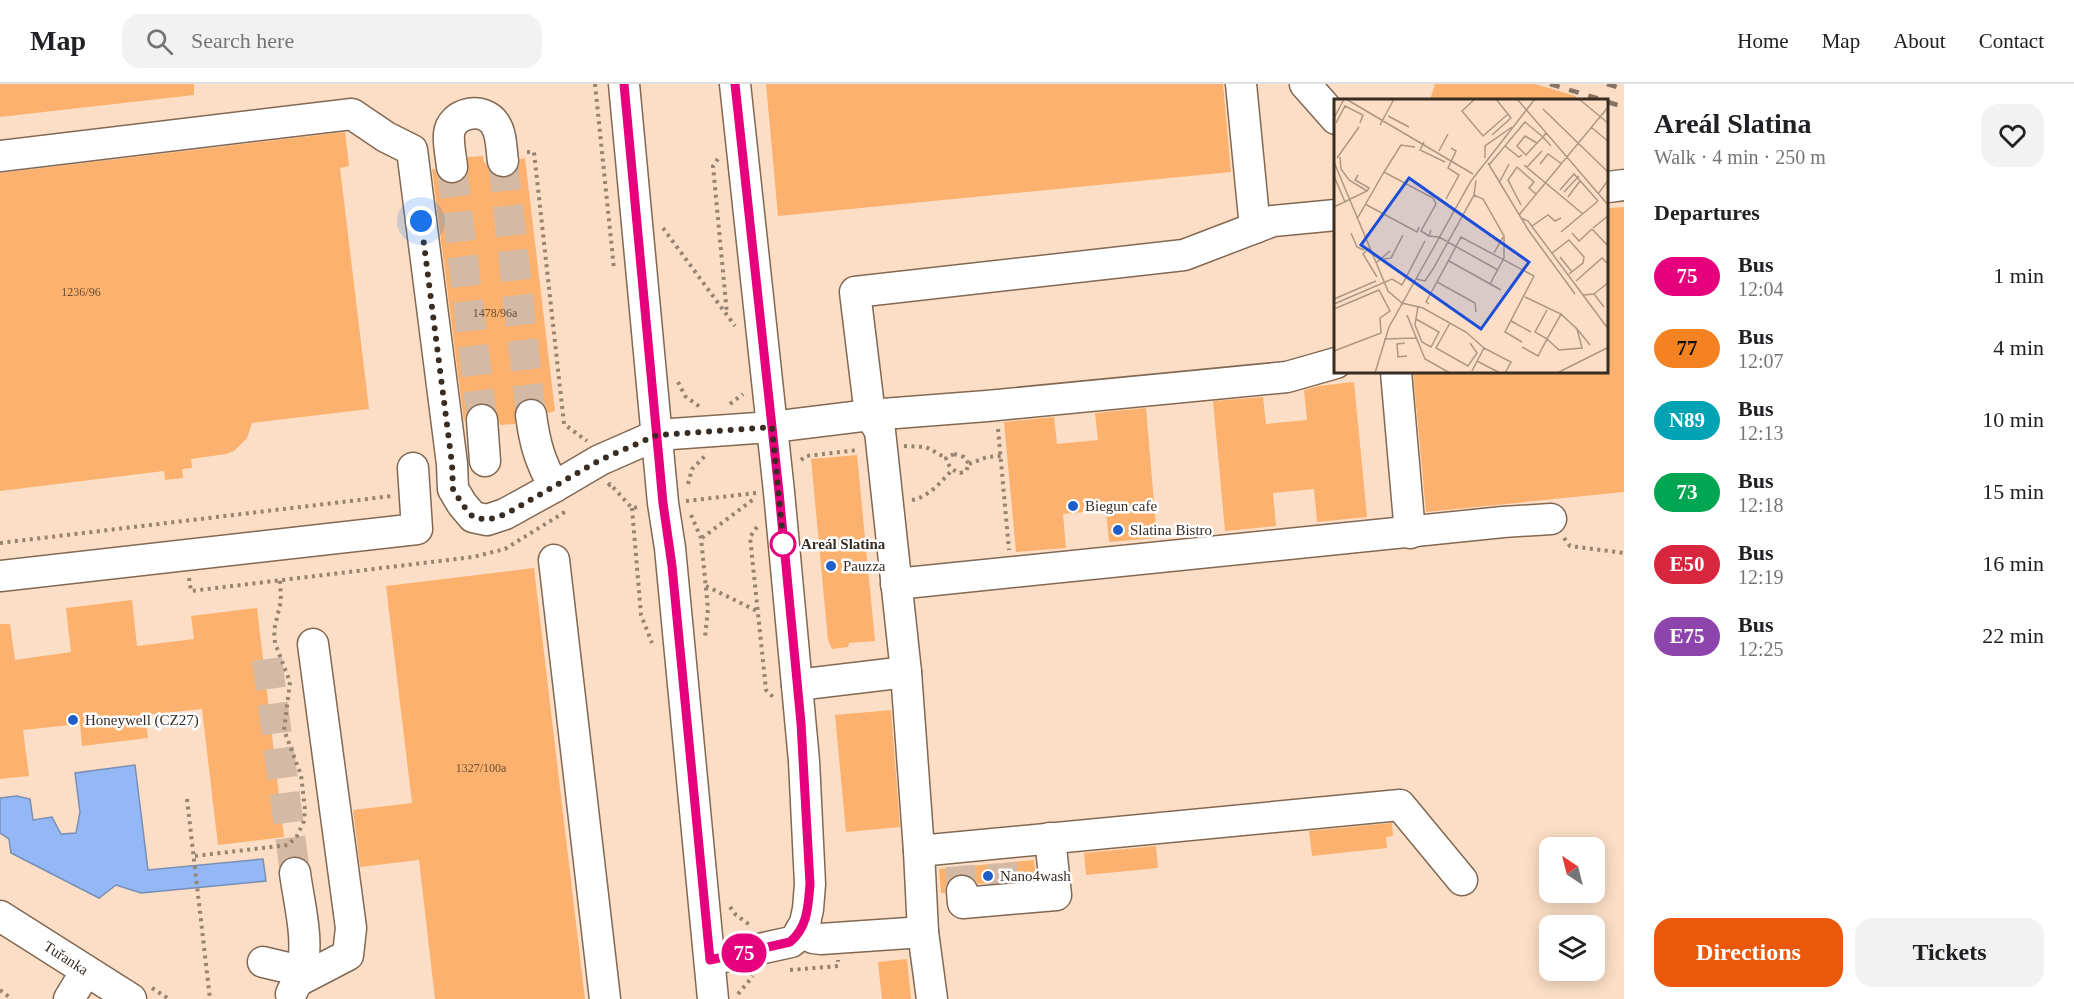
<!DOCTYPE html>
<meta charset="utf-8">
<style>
body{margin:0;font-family:Georgia,serif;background:#f2f2f2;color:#202124;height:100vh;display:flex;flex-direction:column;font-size:22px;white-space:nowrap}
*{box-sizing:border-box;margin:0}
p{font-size:20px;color:#757577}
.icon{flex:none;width:33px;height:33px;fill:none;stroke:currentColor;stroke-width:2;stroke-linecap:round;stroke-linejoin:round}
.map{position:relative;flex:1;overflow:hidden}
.side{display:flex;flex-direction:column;background:#fff;width:450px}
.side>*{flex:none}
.badge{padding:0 12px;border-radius:20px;font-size:21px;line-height:39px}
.needle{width:39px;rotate:325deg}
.buttons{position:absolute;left:1539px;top:753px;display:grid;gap:12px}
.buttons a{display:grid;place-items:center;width:66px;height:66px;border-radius:12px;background:#fff;box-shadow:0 3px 15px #0003;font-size:30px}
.you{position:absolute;width:30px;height:30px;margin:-15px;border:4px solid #fff;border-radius:50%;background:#1a73e8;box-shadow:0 0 0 9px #1a73e833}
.map>.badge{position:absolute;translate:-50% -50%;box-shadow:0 0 0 3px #fff}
h2{padding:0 30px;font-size:22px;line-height:54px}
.round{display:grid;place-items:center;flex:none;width:63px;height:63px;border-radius:18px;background:#f2f2f2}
.summary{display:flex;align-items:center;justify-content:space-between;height:102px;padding:0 30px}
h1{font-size:28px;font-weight:600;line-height:45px}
.primary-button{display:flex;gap:12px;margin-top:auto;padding:12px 30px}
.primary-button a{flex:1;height:69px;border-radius:18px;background:#ea580c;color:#fff;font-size:24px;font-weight:600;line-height:69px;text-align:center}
.primary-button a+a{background:#f2f2f2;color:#202124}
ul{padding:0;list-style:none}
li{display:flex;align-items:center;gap:18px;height:72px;padding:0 30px}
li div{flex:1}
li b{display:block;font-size:22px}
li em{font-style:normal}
li .badge{min-width:66px;font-weight:700;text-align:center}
header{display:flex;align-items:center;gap:36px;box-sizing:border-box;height:84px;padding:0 30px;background:#fff;border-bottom:2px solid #e0e0e0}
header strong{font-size:28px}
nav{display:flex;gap:33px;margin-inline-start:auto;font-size:21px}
.search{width:420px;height:54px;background:#f2f2f2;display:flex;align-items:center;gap:15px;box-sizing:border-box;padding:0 21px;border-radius:18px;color:#757577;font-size:22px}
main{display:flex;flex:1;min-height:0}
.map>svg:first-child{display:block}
.water{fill:#94b8f5;stroke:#788eb6;stroke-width:1.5}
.building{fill:#fcb26e}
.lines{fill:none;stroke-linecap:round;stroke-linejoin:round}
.minor-tunnel{stroke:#d4baa5;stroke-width:30;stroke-dasharray:30 15;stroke-linecap:butt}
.minor-casing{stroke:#826852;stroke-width:33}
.path{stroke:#978372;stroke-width:4;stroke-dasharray:3 4.5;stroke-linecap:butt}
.minor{stroke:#fff;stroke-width:30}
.rail{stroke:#867364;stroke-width:4.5;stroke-dasharray:10 10;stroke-linecap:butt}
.line-casing{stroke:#fff;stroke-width:14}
.line{stroke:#e6007e;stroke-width:9}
.walk{stroke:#382c23;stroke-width:6;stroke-dasharray:0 10.8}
.poi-dot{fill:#1f5dc9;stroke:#fff;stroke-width:2}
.stop-dot{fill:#fff;stroke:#e6007e;stroke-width:3}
.labels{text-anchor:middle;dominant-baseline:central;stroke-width:5;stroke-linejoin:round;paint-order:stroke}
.number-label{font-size:12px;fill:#694e36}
.poi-label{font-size:15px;fill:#382c23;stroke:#fff;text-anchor:start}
.stop-label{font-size:15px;font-weight:bold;fill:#382c23;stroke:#fff;text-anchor:start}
.street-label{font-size:15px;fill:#382c23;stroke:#fff}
.inset-road{fill:none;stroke:#ad9784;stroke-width:1.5}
.view{fill:#1d4ed8;fill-opacity:0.15;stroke:#1d4ed8;stroke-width:3}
.inset-edge{fill:none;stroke:#382c23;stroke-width:3}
</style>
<header>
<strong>Map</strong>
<div class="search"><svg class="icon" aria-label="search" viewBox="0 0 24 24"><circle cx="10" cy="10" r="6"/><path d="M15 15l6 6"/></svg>Search here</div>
<nav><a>Home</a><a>Map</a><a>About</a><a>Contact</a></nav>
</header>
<main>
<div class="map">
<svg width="1624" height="915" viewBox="0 0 1624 915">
<rect width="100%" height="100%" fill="#fbdec5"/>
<path class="water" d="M135,681L148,786L263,775L266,797L141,809L116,801L99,814L11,769L9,755L0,749V714L17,712L30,715L33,736L52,733L61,750L76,749L80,728L75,689Z"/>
<g class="building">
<path d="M0,0H194V11L0,33Z"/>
<path d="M766,0H1223L1231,88L778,132Z"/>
<path d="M1435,0H1535L1576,12V16H1430Z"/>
<path d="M345,48L349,82L340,84L369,325L252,339L247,354L234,367L226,370L191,375L192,384L182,385L183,394L165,396L164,387L0,407V89Z"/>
<path d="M483,72L484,79H486L490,88L497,93L505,94L514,90L519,83L520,75L525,74L555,327L548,329L545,321L538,315L528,314L520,318L515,324V340L500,341L496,326L489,320L481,319L472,322L467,328L464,338L432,85H435L438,93L445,98L454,100L463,97L467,90L468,73Z"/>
<path d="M1624,123V408L1426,428L1413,288H1608V124Z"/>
<path d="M1354,298L1367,433L1317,438L1314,405L1273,409L1276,442L1225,447L1213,317L1263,313L1266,340L1307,336L1304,306L1319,302Z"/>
<path d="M1146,324L1157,454L1109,458L1106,426L1063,430L1066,464L1016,468L1004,338L1054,333L1057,360L1098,356L1095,329Z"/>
<path d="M857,371L875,557L849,559L848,563L832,565L828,556L811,375Z"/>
<path d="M534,484L585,915H435L419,776L360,783L353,726L412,719L386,502Z"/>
<path d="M132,516L137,562L194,555L191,532L257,524L284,753L218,761L202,625L145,631L148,654L82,662L80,640L23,646L29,692L0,695V540H10L15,576L71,568L66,524Z"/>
<path d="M891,626L900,743L846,748L835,631Z"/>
<path d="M1392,739L1393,752L1386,753L1387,764L1312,772L1309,747Z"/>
<path d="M1156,762L1158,784L1086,791L1084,769Z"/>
<path d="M1034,776L1036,795L977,800L970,792L960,790L952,793L946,800L945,809H941L939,785Z"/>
<path d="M907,875L911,915H882L878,878Z"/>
</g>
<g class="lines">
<g class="minor-tunnel">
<path d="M503,77L531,331"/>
<path d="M452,83L482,336"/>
<path d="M267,575L295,789"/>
<path d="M1002,779L1004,803"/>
<path d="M960,782L962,807"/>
</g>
<g class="minor-casing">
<g id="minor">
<path d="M624,0L663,419L670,464L713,915"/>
<path d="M1241,0L1255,144"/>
<path d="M1305,0L1336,35"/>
<path d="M0,72L352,30L386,53L412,66L452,380L453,405L462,420L473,433L487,436L505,430L554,403"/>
<path d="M452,83C451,72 448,60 449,50C451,28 484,22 495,40C502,50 501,65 503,77"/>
<path d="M1608,103L1624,101"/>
<path d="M1336,131L1273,137L1184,171L855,208L870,331L880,347L906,588L919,767L1400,721L1462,796"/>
<path d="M1396,288L1410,449"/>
<path d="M531,331C535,361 540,377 554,403L600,376L657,351L772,343L870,331L987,322L1287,293L1336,279"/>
<path d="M482,336L485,377"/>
<path d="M554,476L605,915"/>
<path d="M0,492L417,445L413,384"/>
<path d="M896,500L1503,438L1551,435"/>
<path d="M797,601L906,588"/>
<path d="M919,767L923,848L932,915"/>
<path d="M962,807L963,819L1056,811L1050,754"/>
<path d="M0,832L131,915"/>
<path d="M801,846L813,854L821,855L923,848"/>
<path d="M710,876L791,858L797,853L805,839L808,825L810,800L804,677L779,408L735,0"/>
<path d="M263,878L301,887"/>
<path d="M298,897L348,871L351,844L313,560"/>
<path d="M291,910C294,903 299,896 301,888C310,858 299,820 295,789"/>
<path d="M69,915L86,887"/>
</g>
</g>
<g class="path">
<path d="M595,0L614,185"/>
<path d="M527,68H534L564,340L587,357"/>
<path d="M718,75L713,82L727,230"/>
<path d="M663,144L735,242"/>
<path d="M678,298L685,312L700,323"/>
<path d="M730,320L743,310"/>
<path d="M998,345L1009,466"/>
<path d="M904,362L926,363L946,374"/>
<path d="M954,370L964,373L969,380L966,387L960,389C952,386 948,382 946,374Z"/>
<path d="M801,376L806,372L858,366"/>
<path d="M969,380L987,373L1001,372"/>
<path d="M688,400L692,385L705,372"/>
<path d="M608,402L610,400L632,424L640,423"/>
<path d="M912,416C929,413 941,398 952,386"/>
<path d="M686,417L756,409"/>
<path d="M632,424L641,531L652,559"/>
<path d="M691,431L701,454L708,525L705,553"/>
<path d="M757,443L750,453L766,606L773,613"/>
<path d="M702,454L755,414"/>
<path d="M1564,454L1570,462L1624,469"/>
<path d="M0,459L392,412"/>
<path d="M189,494L191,507L473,473L505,465L568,426"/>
<path d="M706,502L757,527"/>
<path d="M187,715L210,915"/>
<path d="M195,772L288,761L297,752L304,737L305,725L301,691L284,646L290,598L275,559L274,546L281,517L280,496"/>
<path d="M730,823L736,831L750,841"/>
<path d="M790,886L838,882V876"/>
<path d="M152,904L169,915"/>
<path d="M0,906L12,915"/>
<path d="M738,910L753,892"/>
</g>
<use href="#minor" class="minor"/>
<g class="rail">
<path d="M1550,0L1603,16"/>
<path d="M1607,0L1624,5"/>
<path d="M1608,18L1624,23"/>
</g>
</g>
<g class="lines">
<g class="line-casing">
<path id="line" d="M624,0L663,419L672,482L710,876L790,858C808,843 808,822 810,800L801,639L779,408L735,0"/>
</g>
<use href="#line" class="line"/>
<path class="walk" d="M421,137L452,380L453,405L462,420L473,433L487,436L506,430L600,376L657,351L772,343L784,464L783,460"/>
</g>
<g class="poi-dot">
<circle cx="1073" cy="422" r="6"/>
<circle cx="1118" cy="446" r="6"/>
<circle cx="831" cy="482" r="6"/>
<circle cx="73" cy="636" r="6"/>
<circle cx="988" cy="792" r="6"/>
</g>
<circle class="stop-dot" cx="783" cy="460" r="12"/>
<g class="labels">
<g class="number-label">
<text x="81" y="208">1236/96</text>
<text x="495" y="229">1478/96a</text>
<text x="481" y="684">1327/100a</text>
</g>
<g class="poi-label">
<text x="1085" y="422">Biegun cafe</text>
<text x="1130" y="446">Slatina Bistro</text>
<text x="843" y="482">Pauzza</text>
<text x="85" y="636">Honeywell (CZ27)</text>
<text x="1000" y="792">Nano4wash</text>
</g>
<g class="stop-label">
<text x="801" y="460">Areál Slatina</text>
</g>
<g class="street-label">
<text transform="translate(66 874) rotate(33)">Tuřanka</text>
</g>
</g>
<g transform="translate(1334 15)">
<rect width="274" height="274" fill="#fbdec5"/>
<path class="inset-road" d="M12,0L139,75M141,0L128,12L149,37L174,15M183,0L275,107M245,0L275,25M209,10L275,74M54,17L75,28M0,19L10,0M2,24L11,7L29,16L26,24M46,26L60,0M257,28L275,43M158,36L177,19L162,0M90,43L86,51L111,63M203,44L192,56L183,47L191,37L203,44L209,38L217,47M171,47L185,58L188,56M105,52L114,35M3,59L25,28M151,59V47L178,28M0,63L54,192L68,204L89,209L132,233L150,249M154,64L195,132L241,195M206,65L214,55L228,65M155,66L191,23L209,38L212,34M190,66L249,115M193,68L208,52M50,73L67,46L81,48M24,76L21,81L35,89L33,92M0,77L11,103M165,84L175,65M226,91L240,75L264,102M230,93L245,77M264,95L275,80M140,96L149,100L170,137V159L156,185M234,98L246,82M112,100L125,76L114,69L122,52L117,49M31,105L83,133L85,128M187,106L174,81L183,68L200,83L195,89L202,95M0,108L33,92L15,81L7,70L6,58M185,116L275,7M187,119L194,122L275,231M23,120L50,73L99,99L102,105L87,132L95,137M198,127L214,116L221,122L227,119M259,129L275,116M258,130L275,148M97,131L95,137L105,138L164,171M227,133L264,102M17,134L23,148L30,151M238,134L245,142L258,130M35,149L29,155L43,178M160,154L169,138M218,154L235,141L250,158L249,164L235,175M226,158L238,173M50,160L57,159L69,136M115,162L167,191M42,164L56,152M82,180L91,182L99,170L140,96L142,81M242,182L268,159L275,166M260,195L275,183M249,196L260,195L270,208M191,198L227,215L213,240L201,233L213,211M0,200L42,182M0,205L58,180L68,186L91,142M95,205L92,203L103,183M0,210L45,191L56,212L46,219L47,234L0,252M142,213L141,204L103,183L127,138L200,177L171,233L188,243M73,216L91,260L116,274M82,220L105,233L97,248L88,243L81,226L84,207M177,222L197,233M116,224L102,249L134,267L143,254L136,244M244,231L256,246M50,240L82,239M71,244L63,245L64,258L73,257M188,248L204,257L213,240L225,251L248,249L243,230L227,215M143,262L166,274M138,272L150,249L177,263L171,274M41,274L55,228L137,82L201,0M223,274L275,248"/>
<path class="view" d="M75,79L195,163L147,230L27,146Z"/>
<rect width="274" height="274" class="inset-edge"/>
</g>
</svg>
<div class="buttons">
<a><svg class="needle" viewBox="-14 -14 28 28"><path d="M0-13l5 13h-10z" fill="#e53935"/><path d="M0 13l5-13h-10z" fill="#757577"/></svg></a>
<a><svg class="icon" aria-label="layers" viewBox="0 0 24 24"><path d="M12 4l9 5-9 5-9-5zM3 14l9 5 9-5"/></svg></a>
</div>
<div class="you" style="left:421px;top:137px"></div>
<b class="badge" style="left:744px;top:869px;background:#e6007e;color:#fff">75</b>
</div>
<section class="side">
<div class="summary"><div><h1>Areál Slatina</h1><p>Walk · 4 min · 250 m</p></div><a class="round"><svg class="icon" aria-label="heart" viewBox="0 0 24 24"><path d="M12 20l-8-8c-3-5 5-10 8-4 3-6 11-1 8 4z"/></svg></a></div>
<h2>Departures</h2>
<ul>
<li><span class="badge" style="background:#e6007e;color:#fff">75</span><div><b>Bus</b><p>12:04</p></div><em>1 min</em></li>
<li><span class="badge" style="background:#f58220;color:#111">77</span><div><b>Bus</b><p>12:07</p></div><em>4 min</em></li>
<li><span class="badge" style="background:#00a3b4;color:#fff">N89</span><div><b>Bus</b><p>12:13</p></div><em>10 min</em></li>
<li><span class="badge" style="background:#00a651;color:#fff">73</span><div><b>Bus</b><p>12:18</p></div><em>15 min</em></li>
<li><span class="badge" style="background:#d7263d;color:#fff">E50</span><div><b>Bus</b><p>12:19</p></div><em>16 min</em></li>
<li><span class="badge" style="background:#8e44ad;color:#fff">E75</span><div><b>Bus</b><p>12:25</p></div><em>22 min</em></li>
</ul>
<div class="primary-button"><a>Directions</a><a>Tickets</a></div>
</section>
</main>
